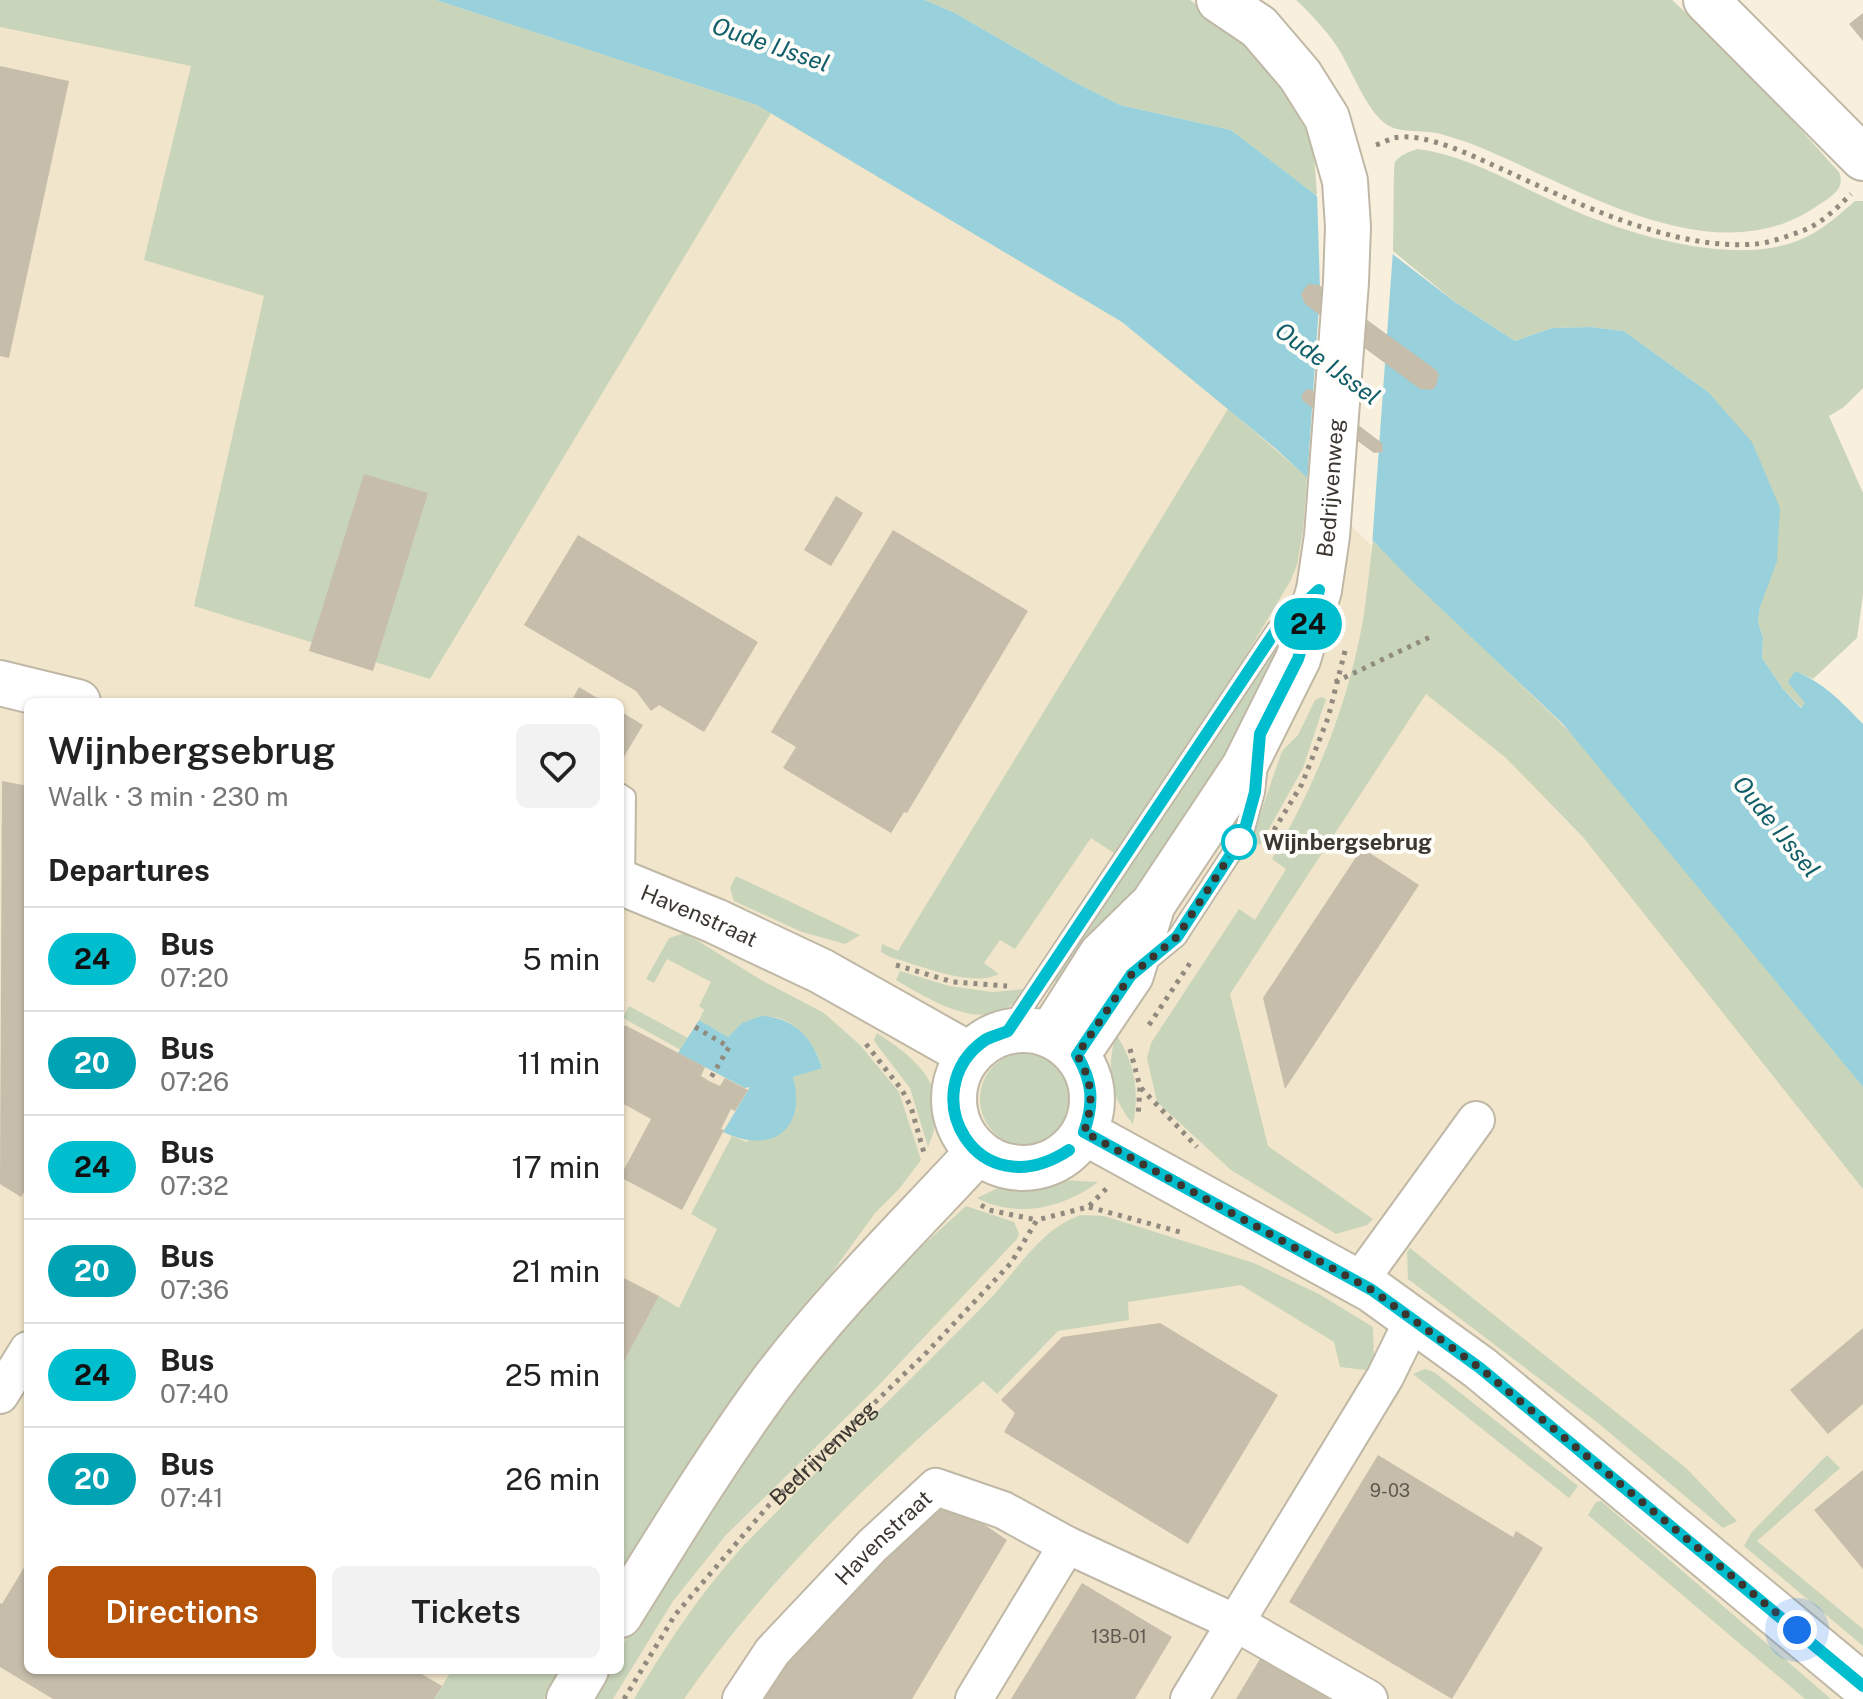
<!DOCTYPE html>
<meta charset="utf-8">
<style>
body{margin:0;font-family:"Public Sans",sans-serif;background:#f2f2f2;color:#222;height:100vh;display:flex;flex-direction:column;font-size:30px;white-space:nowrap}
*{box-sizing:border-box;margin:0}
p{font-size:26px;color:#767676}
.icon{flex:none;width:44px;height:44px;fill:none;stroke:currentColor;stroke-width:2;stroke-linecap:round;stroke-linejoin:round}
.map{position:relative;flex:1;overflow:hidden}
.side{position:absolute;left:24px;top:698px;width:600px;height:976px;display:flex;flex-direction:column;background:#fff;border-radius:12px;box-shadow:0 2px 6px #0004}
.side>*{flex:none}
.badge{padding:0 16px;border-radius:26px;font-size:28px;line-height:52px}
.you{position:absolute;width:40px;height:40px;margin:-20px;border:6px solid #fff;border-radius:50%;background:#1a73e8;box-shadow:0 0 0 12px #1a73e833}
.map>.badge{position:absolute;translate:-50% -50%;box-shadow:0 0 0 4px #fff}
h2{padding:0 24px;font-size:30px;line-height:72px}
.round{display:grid;place-items:center;flex:none;width:84px;height:84px;border-radius:12px;background:#f2f2f2}
.headline{display:flex;align-items:center;justify-content:space-between;height:136px;padding:0 24px}
h1{font-size:38px;font-weight:600;line-height:60px}
.primary-button{display:flex;gap:16px;margin-top:auto;padding:16px 24px}
.primary-button a{flex:1;height:92px;border-radius:12px;background:#b45309;color:#fff;font-size:32px;font-weight:600;line-height:92px;text-align:center}
.primary-button a+a{background:#f2f2f2;color:#222}
ul{padding:0;list-style:none}
li{display:flex;align-items:center;gap:24px;height:104px;padding:0 24px;border-top:2px solid #e0e0e0}
li div{flex:1}
li b{display:block;font-size:30px}
li em{font-style:normal}
li .badge{min-width:88px;font-weight:700;text-align:center}
.map>svg:first-child{display:block}
.built{fill:#f1e5cb;fill-rule:evenodd}
.green{fill:#c9d5bb}
.water{fill:#98d1db}
.pier{fill:#f8efdc}
.building{fill:#c6bdab}
.lines{fill:none;stroke-linecap:round;stroke-linejoin:round}
.service-casing{stroke:#c0b8a6;stroke-width:22}
.minor-casing{stroke:#c0b8a6;stroke-width:40}
.tertiary-casing{stroke:#c0b8a6;stroke-width:48}
.secondary-casing{stroke:#c0b8a6;stroke-width:48}
.path{stroke:#918b7f;stroke-width:5;stroke-dasharray:4 6;stroke-linecap:butt}
.service{stroke:#fff;stroke-width:18}
.minor{stroke:#fff;stroke-width:36}
.tertiary{stroke:#fff;stroke-width:44}
.secondary{stroke:#fff;stroke-width:44}
.line-casing{stroke:#fff;stroke-width:18}
.line{stroke:#00becd;stroke-width:12}
.walk{stroke:#3b3730;stroke-width:8;stroke-dasharray:0 14.4}
.stop-dot{fill:#fff;stroke:#00becd;stroke-width:4}
.labels{text-anchor:middle;dominant-baseline:central;stroke-width:8;stroke-linejoin:round;paint-order:stroke}
.number-label{font-size:18px;fill:#5e584f}
.street-label{font-size:22px;fill:#3b3730;stroke:#fffdf9}
.stop-label{font-size:22px;font-weight:bold;fill:#3b3730;stroke:#fffdf9;text-anchor:start}
.water-label{font-size:24px;font-style:italic;fill:#105e69;stroke:#fffdf9}
</style>
<div class="map">
<svg width="1863" height="1699" viewBox="0 0 1863 1699">
<rect width="100%" height="100%" fill="#f8efdc"/>
<path class="built" d="M0,0H497L967,111L1863,934V1699H0ZM28,702H620V1670H28Z"/>
<g class="green">
<path d="M0,0H436L757,105L771,113L430,679L194,606L264,296L144,260L191,66L0,27Z"/>
<path d="M925,0H1190L1227,26L1274,74L1313,142L1317,194L1315,195L1231,130L1120,105L1074,82L955,13Z"/>
<path d="M1296,0H1672L1735,57L1839,172C1846,188 1832,196 1820,204C1715,280 1573,184 1472,144C1461,140 1448,136 1437,133C1422,130 1402,133 1389,126C1367,114 1351,67 1336,45C1325,29 1310,13 1296,0Z"/>
<path d="M1417,149C1465,155 1509,181 1553,201C1617,232 1739,271 1806,237C1825,228 1840,214 1855,201H1863V388L1844,407L1829,416L1863,493V594L1857,638L1813,679L1795,671L1805,703L1802,708L1783,689L1762,658L1763,638L1758,622L1760,607L1708,392L1624,331L1591,327L1552,328L1515,341L1455,302L1393,251C1394,237 1393,167 1395,162C1400,155 1409,152 1417,149Z"/>
<path d="M1228,409L1307,477L1303,530L1297,565L1291,580L1229,684L1117,855L1091,838L1015,949L1000,940L984,963L999,974C972,988 919,965 890,957L881,952L882,944L898,951Z"/>
<path d="M1373,541L1579,741L1863,1087V1189L1583,837L1506,758L1426,694L1230,994L1268,1146L1373,1219L1367,1225L1336,1234L1231,1170L1157,1102L1147,1058L1151,1043L1239,909L1255,920L1286,869L1272,859C1315,785 1346,710 1362,626C1367,597 1369,570 1373,541Z"/>
<path d="M1275,649L1279,651L1235,748L1142,888L1063,984L1054,981Z"/>
<path d="M1321,697L1326,699L1303,768L1260,845L1251,841L1282,751L1298,735L1315,700Z"/>
<path d="M736,876L860,935L845,944L802,932L734,901L730,888Z"/>
<path d="M685,933L763,981L824,1013L860,1045L899,1092L921,1160L899,1189L875,1213L740,1400L620,1576V1369L659,1296L679,1308L717,1229L691,1214L732,1136L747,1142L793,1077L822,1067C812,1035 783,1004 748,1022C740,1027 734,1030 728,1037L699,1020L704,1010L699,1006L711,982L667,959L654,983L646,979L669,938Z"/>
<path d="M900,971L949,986L992,992L1025,989C994,1041 934,1002 896,980Z"/>
<path d="M629,1006L688,1038L681,1050L623,1018Z"/>
<path d="M877,1033C922,1062 953,1091 928,1147L910,1088L877,1045L874,1040Z"/>
<path d="M1116,1034C1134,1062 1140,1091 1133,1124C1110,1097 1106,1068 1116,1034Z"/>
<circle cx="1027" cy="1099" r="47"/>
<path d="M1063,1180L1098,1182C1064,1208 1017,1219 977,1198L1002,1186H1030Z"/>
<path d="M966,1206L1014,1222L1019,1234L1017,1239L875,1389L726,1535L673,1601L613,1699H588L606,1670H620V1648L817,1352L864,1299Z"/>
<path d="M1081,1215L1104,1216L1254,1263L1319,1294L1373,1327L1374,1359L1366,1370L1340,1367L1334,1342L1241,1285L1128,1302L1129,1320L1058,1331L997,1394L983,1381C874,1476 767,1579 684,1699H634C668,1643 700,1593 745,1544C825,1462 908,1383 988,1301C1017,1271 1040,1229 1081,1215Z"/>
<path d="M1410,1248L1686,1468L1737,1521L1723,1528L1598,1423L1408,1279L1407,1252Z"/>
<path d="M1425,1369L1434,1372L1578,1486L1569,1498L1413,1374Z"/>
<path d="M1827,1455L1840,1468L1757,1541L1863,1629V1646L1744,1546L1751,1533Z"/>
<path d="M1601,1501L1831,1699H1805L1588,1515L1596,1502Z"/>
<path d="M452,1670H562L544,1699H434Z"/>
</g>
<g class="water">
<path d="M436,0H925L955,13L1074,82L1120,105L1231,130L1455,302L1515,341L1552,328L1591,327L1624,331L1708,392L1752,442L1780,508L1777,561L1760,607L1758,622L1763,638L1762,658L1783,689L1801,708L1805,703L1788,682L1795,671C1824,683 1842,702 1863,724V1087L1563,724L1412,581L1350,517L1275,448L1122,322L757,105Z"/>
<path d="M761,1016C794,1017 813,1038 822,1068L793,1077C807,1130 772,1155 723,1132L750,1087L745,1088L678,1053L699,1020L728,1037L742,1023Z"/>
</g>
<path class="pier" d="M1317,191L1393,250L1372,546L1307,483L1320,290Z"/>
<g class="building">
<path d="M1863,13V41L1849,24Z"/>
<path d="M0,66L69,81L9,358L0,356Z"/>
<path d="M1308,284L1319,285L1436,370L1439,375L1436,386L1432,390L1420,389L1305,304L1301,294Z"/>
<path d="M1307,389L1312,390L1382,443L1383,452L1374,453L1303,401L1301,396Z"/>
<path d="M364,474L428,493L373,671L309,651Z"/>
<path d="M836,496L863,513L831,566L804,550Z"/>
<path d="M893,530L1028,611L907,813L904,812L891,833L783,768L796,747L771,732Z"/>
<path d="M578,535L758,642L704,732L659,705L651,711L636,691L524,625Z"/>
<path d="M579,687L604,702H571Z"/>
<path d="M620,711L643,725L622,760L620,759Z"/>
<path d="M2,781L28,786V1186L21,1197L0,1184Z"/>
<path d="M1362,848L1419,885L1285,1089L1263,998Z"/>
<path d="M625,1025L705,1067L701,1076L709,1081L720,1086L725,1078L748,1090L735,1111L731,1109L721,1129L724,1130L682,1210L620,1177L651,1119L620,1102V1035Z"/>
<path d="M620,1276L659,1296L620,1369Z"/>
<path d="M1160,1323L1278,1395L1188,1544L1004,1432L1015,1413L1001,1400L1062,1337Z"/>
<path d="M1863,1328V1404L1828,1434L1790,1390Z"/>
<path d="M1378,1455L1513,1537L1516,1531L1543,1548L1452,1699L1289,1602Z"/>
<path d="M1863,1470V1569L1814,1510Z"/>
<path d="M939,1494L1007,1540L912,1699H760L786,1655Z"/>
<path d="M28,1561V1670H415L442,1686L434,1699H53L0,1667V1603L2,1604Z"/>
<path d="M1082,1583L1172,1637L1135,1699H1011Z"/>
<path d="M1266,1649L1349,1699H1236Z"/>
</g>
<g class="lines">
<g class="service-casing">
<g id="service">
<path d="M620,793L626,797L625,884"/>
<path d="M1143,965L1177,937L1243,836L1255,792L1258,764"/>
<path d="M1008,1031L1276,630L1305,603"/>
</g>
</g>
<g class="minor-casing">
<g id="minor">
<path d="M1358,1283L1476,1120"/>
<path d="M0,1395L28,1350"/>
<path id="s2" d="M741,1699L772,1652L872,1546L936,1487L1003,1510L1067,1545L1236,1623L1369,1699"/>
<path d="M974,1699L1067,1545"/>
<path d="M1189,1699L1385,1377L1413,1320"/>
</g>
</g>
<g class="tertiary-casing">
<g id="tertiary">
<path d="M1706,0L1863,158"/>
<path d="M0,683L78,702"/>
<path id="s3" d="M620,882L715,921L821,971L970,1055"/>
<path d="M1084,1132L1372,1290L1480,1368L1863,1686"/>
</g>
</g>
<g class="secondary-casing">
<g id="secondary">
<circle cx="1023" cy="1099" r="69"/>
<path id="s4" d="M1050,1035L1101,955L1153,904L1244,767L1298,659L1319,590L1327,536L1346,282L1348,227L1345,181L1327,118L1300,75L1259,27L1219,0"/>
<path d="M1077,1055L1131,975L1151,910"/>
<path d="M620,1615C668,1538 716,1459 770,1385C832,1302 907,1229 977,1153"/>
<path d="M569,1699L586,1670"/>
</g>
</g>
<g class="path">
<path d="M1376,145C1382,143 1388,140 1393,138C1424,131 1477,158 1504,170C1576,203 1675,251 1755,244C1770,243 1788,236 1802,231C1821,224 1837,208 1851,194"/>
<path d="M1335,682L1432,636"/>
<path d="M1274,830L1302,784L1328,718L1346,647"/>
<path d="M896,965L953,982L1007,986"/>
<path d="M1149,1025L1190,963"/>
<path d="M695,1027L729,1047L709,1081"/>
<path d="M866,1044L902,1090L911,1107L924,1153"/>
<path d="M1130,1049L1140,1087L1138,1117"/>
<path d="M1141,1088L1197,1147"/>
<path d="M981,1205L989,1210L1037,1220"/>
<path d="M1089,1207L1180,1232"/>
<path id="s1" d="M624,1699L675,1615L769,1505L927,1352L1011,1263L1037,1220L1088,1207L1107,1188"/>
</g>
<use href="#service" class="service"/>
<use href="#minor" class="minor"/>
<use href="#tertiary" class="tertiary"/>
<use href="#secondary" class="secondary"/>
</g>
<g class="lines">
<g class="line-casing">
<path id="line" d="M1069,1150C976,1211 912,1091 985,1040C992,1036 1001,1034 1008,1031L1276,630L1319,590L1298,659L1260,734L1255,792L1243,836L1177,937L1131,975L1077,1055C1093,1082 1094,1103 1084,1132L1372,1290L1480,1368L1863,1686"/>
</g>
<use href="#line" class="line"/>
<path class="walk" d="M1239,842L1177,937L1131,975L1077,1055C1093,1082 1094,1103 1084,1132L1372,1290L1480,1368L1797,1630"/>
</g>
<circle class="stop-dot" cx="1239" cy="842" r="16"/>
<g class="labels">
<g class="number-label">
<text x="1390" y="1490">9-03</text>
<text x="1119" y="1636">13B-01</text>
</g>
<g class="street-label">
<text stroke="none"><textPath href="#s4" startOffset="628">Bedrijvenweg</textPath></text>
<text stroke="none"><textPath href="#s3" startOffset="86">Havenstraat</textPath></text>
<text stroke="none"><textPath href="#s1" startOffset="318">Bedrijvenweg</textPath></text>
<text stroke="none"><textPath href="#s2" startOffset="216">Havenstraat</textPath></text>
</g>
<g class="stop-label">
<text x="1263" y="842">Wijnbergsebrug</text>
</g>
<g class="water-label">
<text transform="translate(771 44) rotate(19)">Oude IJssel</text>
<text transform="translate(1328 363) rotate(36)">Oude IJssel</text>
<text transform="translate(1777 826) rotate(51)">Oude IJssel</text>
</g>
</g>
</svg>
<div class="you" style="left:1797px;top:1630px"></div>
<b class="badge" style="left:1308px;top:624px;background:#00becd;color:#111">24</b>
<section class="side">
<div class="headline"><div><h1>Wijnbergsebrug</h1><p>Walk · 3 min · 230 m</p></div><a class="round"><svg class="icon" aria-label="heart" viewBox="0 0 24 24"><path d="M12 20l-8-8c-3-5 5-10 8-4 3-6 11-1 8 4z"/></svg></a></div>
<h2>Departures</h2>
<ul>
<li><span class="badge" style="background:#00becd;color:#111">24</span><div><b>Bus</b><p>07:20</p></div><em>5 min</em></li>
<li><span class="badge" style="background:#00a3b4;color:#fff">20</span><div><b>Bus</b><p>07:26</p></div><em>11 min</em></li>
<li><span class="badge" style="background:#00becd;color:#111">24</span><div><b>Bus</b><p>07:32</p></div><em>17 min</em></li>
<li><span class="badge" style="background:#00a3b4;color:#fff">20</span><div><b>Bus</b><p>07:36</p></div><em>21 min</em></li>
<li><span class="badge" style="background:#00becd;color:#111">24</span><div><b>Bus</b><p>07:40</p></div><em>25 min</em></li>
<li><span class="badge" style="background:#00a3b4;color:#fff">20</span><div><b>Bus</b><p>07:41</p></div><em>26 min</em></li>
</ul>
<div class="primary-button"><a>Directions</a><a>Tickets</a></div>
</section>
</div>
